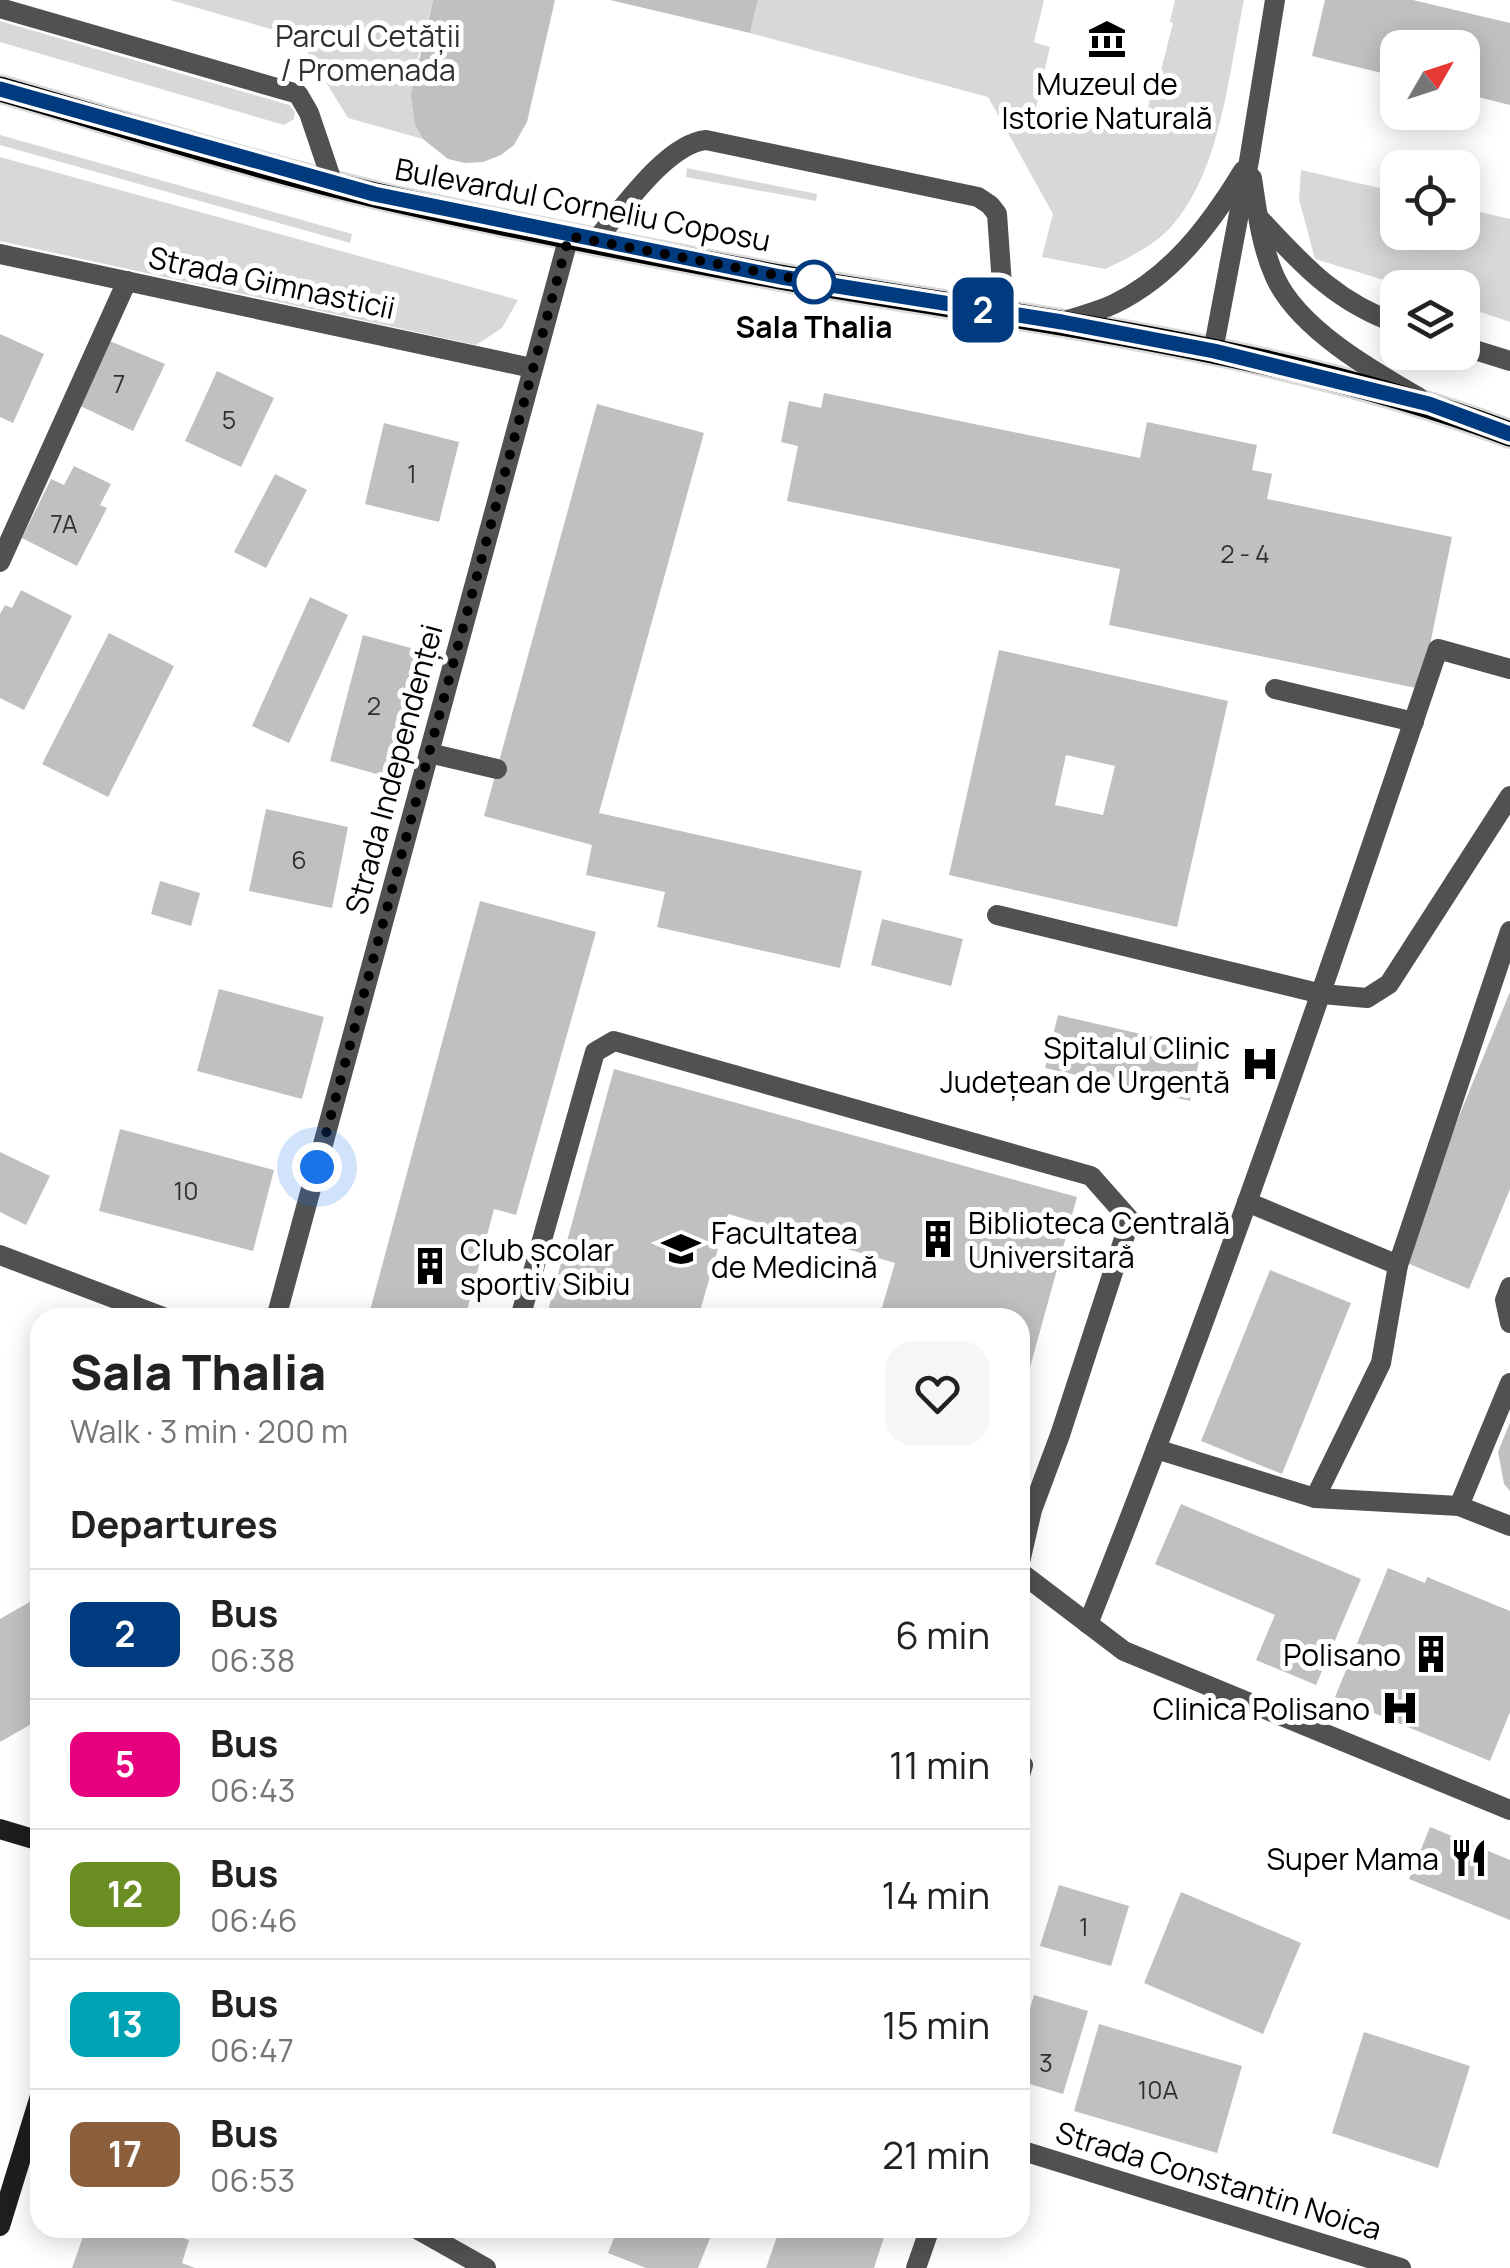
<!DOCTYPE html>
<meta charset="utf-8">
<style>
body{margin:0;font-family:Manrope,sans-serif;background:#f6f6f6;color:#222;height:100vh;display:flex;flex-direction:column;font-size:38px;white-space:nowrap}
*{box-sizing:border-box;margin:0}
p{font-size:32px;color:#767676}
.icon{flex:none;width:55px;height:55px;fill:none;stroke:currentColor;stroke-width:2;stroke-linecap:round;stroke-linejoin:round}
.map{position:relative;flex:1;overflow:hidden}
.drawer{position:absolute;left:30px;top:1308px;width:1000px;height:930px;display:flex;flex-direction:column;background:#fff;border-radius:30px;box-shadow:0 5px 25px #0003}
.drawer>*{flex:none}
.badge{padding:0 20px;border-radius:15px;font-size:35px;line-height:65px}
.needle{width:65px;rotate:51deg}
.tools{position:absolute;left:1380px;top:30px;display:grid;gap:20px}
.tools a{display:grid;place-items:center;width:100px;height:100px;border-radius:20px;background:#fff;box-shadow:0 5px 25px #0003;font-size:50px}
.you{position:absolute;width:50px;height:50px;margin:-25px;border:8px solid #fff;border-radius:50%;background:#1a73e8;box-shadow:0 0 0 15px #1a73e833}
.map>.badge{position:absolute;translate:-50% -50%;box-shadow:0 0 0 5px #fff}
h2{padding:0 40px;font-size:38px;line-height:90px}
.round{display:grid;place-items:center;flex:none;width:105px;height:105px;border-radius:30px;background:#f6f6f6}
.headline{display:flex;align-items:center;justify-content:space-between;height:170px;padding:0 40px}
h1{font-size:48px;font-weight:800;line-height:75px}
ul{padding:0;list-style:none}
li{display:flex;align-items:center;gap:30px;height:130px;padding:0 40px;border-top:2px solid #e0e0e0}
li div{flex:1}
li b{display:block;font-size:38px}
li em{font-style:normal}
li .badge{min-width:110px;font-weight:700;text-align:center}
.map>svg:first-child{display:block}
.green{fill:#d8d8d8}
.building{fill:#c0c0c0;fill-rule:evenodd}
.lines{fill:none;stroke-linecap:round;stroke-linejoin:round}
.primary-casing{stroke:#dbdbdb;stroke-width:30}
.service{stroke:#515151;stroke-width:20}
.minor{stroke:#515151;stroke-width:20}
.tertiary{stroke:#515151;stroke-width:20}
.secondary{stroke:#1e1e1e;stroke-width:20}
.primary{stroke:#000;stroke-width:25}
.line-casing{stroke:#fff;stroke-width:22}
.line{stroke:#003b80;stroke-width:15}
.walk{stroke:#000;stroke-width:10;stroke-dasharray:0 18}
.stop-dot{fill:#fff;stroke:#003b80;stroke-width:5}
.labels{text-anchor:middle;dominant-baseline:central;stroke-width:10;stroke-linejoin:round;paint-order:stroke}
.number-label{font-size:25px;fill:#303030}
.park-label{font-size:30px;fill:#2f2f2f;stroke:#fff}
.poi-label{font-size:30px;fill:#000;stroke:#fff;text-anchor:end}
.street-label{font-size:30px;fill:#000;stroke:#fff}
.stop-label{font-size:30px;font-weight:bold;fill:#000;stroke:#fff}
</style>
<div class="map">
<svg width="1510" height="2268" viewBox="0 0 1510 2268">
<rect width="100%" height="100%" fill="#fff"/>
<g class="green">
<path d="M170,0H433C422,45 401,96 423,139L348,118L298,37Z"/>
<path d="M758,0H1044L1034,42L1050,47L1036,108L1142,132L1155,78H1159L1173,23L1170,22L1175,0H1244C1229,71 1221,173 1170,228C1152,247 1128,258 1105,269L1042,257L1053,214L988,97L750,33Z"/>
<path d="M0,21L289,105L295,112L294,119L284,125L0,42Z"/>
<path d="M0,135L352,234L350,243L0,145Z"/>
<path d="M0,157L464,285L518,300L502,328L476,345L0,241Z"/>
<path d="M687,168L817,194L816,201L686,177Z"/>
<path d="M1301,170L1397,192L1398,232H1462L1463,208L1510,219V322L1463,306L1462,288L1407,287L1315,259L1299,199Z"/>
</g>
<g class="building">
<path d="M433,0H555L527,122L514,145L501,155L483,162L465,163L448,159L423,139L415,124L411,95Z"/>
<path d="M610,0H758L750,33Z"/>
<path d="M1325,0H1413L1510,23V105L1462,93V48H1398V77L1312,56Z"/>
<path d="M0,334L44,354L13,423L0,417Z"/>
<path d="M105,339L165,364L133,431L74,403Z"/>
<path d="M217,371L274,398L241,467L185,441Z"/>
<path d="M824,393L1140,458L1147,422L1257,445L1252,470L1272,474L1267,499L1452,537L1421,689L1109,625L1120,569L787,501L798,446L781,442L789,401L821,408Z"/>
<path d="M597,404L704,433L599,813L862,871L840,968L657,927L665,892L586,875L592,845L484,816Z"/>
<path d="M384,423L459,442L439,522L365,504Z"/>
<path d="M74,466L111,484L100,505L107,508L77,566L22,538L51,479L64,485Z"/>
<path d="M275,474L307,490L266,568L234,552Z"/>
<path d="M21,590L72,616L24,710L0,698V614L5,605L12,608Z"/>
<path d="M310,597L348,615L289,743L252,726Z"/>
<path d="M109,633L174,666L108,797L42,764Z"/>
<path d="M363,635L418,650L384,776L330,761Z"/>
<path d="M999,650L1228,701L1177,927L949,875ZM1066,755L1115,766L1103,815L1055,805Z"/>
<path d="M266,809L348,827L332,908L249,891Z"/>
<path d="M160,881L200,893L191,926L151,914Z"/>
<path d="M480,901L596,932L516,1215L494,1209L465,1318H368Z"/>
<path d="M882,919L963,939L951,986L871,965Z"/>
<path d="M219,989L324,1017L302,1099L197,1071Z"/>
<path d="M1510,992V1189L1469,1289L1400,1260Z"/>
<path d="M1058,1015L1202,1048L1190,1101L1045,1068Z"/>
<path d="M614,1069L1077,1197L1021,1400L1020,1318H879L895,1263L728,1214L698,1318H546Z"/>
<path d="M120,1129L274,1170L253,1251L99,1211Z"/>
<path d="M0,1152L50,1176L26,1225L0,1212Z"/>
<path d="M1270,1270L1351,1303L1282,1474L1201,1441Z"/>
<path d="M1510,1422V1491L1504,1484L1498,1452Z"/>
<path d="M1181,1504L1361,1579L1316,1685L1256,1660L1275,1615L1155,1564Z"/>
<path d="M1388,1568L1425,1583L1427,1577L1510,1611V1712L1490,1761L1335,1697Z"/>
<path d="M40,1596V1719L0,1742V1619Z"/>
<path d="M1430,1827L1510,1860V1920L1409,1879Z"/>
<path d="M1059,1885L1129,1906L1111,1966L1040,1946Z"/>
<path d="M1181,1892L1301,1943L1263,2034L1144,1983Z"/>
<path d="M1034,1995L1088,2011L1063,2094L1020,2081V2042Z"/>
<path d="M1099,2024L1242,2066L1217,2153L1074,2111Z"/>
<path d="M1364,2032L1470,2066L1438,2168L1332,2133Z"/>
<path d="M86,2228H152L189,2240L182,2263L195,2268H72Z"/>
<path d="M618,2228H714L698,2268H646L608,2253Z"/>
<path d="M780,2228H887L874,2268H766Z"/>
</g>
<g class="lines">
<g class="primary-casing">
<path id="primary" d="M0,89C125,125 249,165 375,195C509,226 645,252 780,277C1025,320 1276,346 1510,434"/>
</g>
<g class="service">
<path d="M0,8L298,94L309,113L333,184"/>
<path d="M1259,218C1303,265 1335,302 1398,324"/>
<path d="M595,241C621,211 666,144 706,140L978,197L990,205L997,214L1004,313"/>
<path d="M1462,346L1510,361"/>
<path d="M1275,689L1414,722"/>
<path d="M429,753L497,769"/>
<path d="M997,915L1322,994L1367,998L1389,984L1510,796"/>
<path d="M1247,1202L1398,1265L1510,931"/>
<path d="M1510,1287L1505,1300L1510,1323"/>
<path d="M520,1318L595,1052L614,1041L1091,1176L1130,1220L1060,1435L1032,1510L1020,1562"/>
<path d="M1156,1449L1315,1498L1459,1506L1510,1526"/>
<path d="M1315,1498L1381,1363L1398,1265"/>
<path d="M1459,1506L1510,1383"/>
<path d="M1088,1624C1216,1303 1328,976 1438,649L1510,669"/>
<path d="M415,2228L486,2268"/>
</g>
<g class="minor">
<path d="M1252,178C1257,211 1261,246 1275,277C1298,328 1371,370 1418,397"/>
<path d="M0,254L532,368"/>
<path d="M1062,322C1079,316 1097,312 1114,304C1172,276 1210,225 1243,171"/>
<path d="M1213,351L1249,161L1275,0"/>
<path d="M0,562L127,281"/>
<path d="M0,1255L166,1318"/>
<path d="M276,1318L569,236"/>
<path d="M1020,1572L1124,1651L1510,1810"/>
<path d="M1020,1775L1023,1765"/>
<path d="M916,2268L930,2228"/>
</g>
<path class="tertiary" d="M1020,2150L1401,2268"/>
<g class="secondary">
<path d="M0,1829L40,1841"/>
<path d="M0,2226L40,2096"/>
</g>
<use href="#primary" class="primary"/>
</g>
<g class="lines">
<g class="line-casing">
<path id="line" d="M0,89L374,194L781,277L1062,322L1214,351L1429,404L1510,434"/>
</g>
<use href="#line" class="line"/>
<path class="walk" d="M317,1167L569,236L818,283L814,282"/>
</g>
<defs>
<g id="museum-bare" transform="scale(3)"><path d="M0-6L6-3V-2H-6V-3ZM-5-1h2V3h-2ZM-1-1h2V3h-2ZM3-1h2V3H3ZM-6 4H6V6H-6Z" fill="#000" stroke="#fff" stroke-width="2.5" paint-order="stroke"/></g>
<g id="hospital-bare" transform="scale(3)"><path d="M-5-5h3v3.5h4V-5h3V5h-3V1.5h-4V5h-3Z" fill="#000" stroke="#fff" stroke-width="2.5" paint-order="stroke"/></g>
<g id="building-bare" transform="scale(3)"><path d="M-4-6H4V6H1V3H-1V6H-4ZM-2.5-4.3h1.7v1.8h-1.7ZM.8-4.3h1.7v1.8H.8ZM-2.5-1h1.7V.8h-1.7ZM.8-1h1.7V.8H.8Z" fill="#000" stroke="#fff" stroke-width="2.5" paint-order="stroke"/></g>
<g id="university-bare" transform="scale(3)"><path d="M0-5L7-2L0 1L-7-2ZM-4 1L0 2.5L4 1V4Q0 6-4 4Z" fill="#000" stroke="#fff" stroke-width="2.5" paint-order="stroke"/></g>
<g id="restaurant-bare" transform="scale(3)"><path d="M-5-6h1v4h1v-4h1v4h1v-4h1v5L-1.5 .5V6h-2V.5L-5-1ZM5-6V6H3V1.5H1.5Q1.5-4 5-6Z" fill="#000" stroke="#fff" stroke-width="2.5" paint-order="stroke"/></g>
</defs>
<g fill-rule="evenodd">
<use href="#museum-bare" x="1107" y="39"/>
<use href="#hospital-bare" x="1260" y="1064"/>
<use href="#building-bare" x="938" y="1239"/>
<use href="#university-bare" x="681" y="1249"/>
<use href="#building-bare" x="430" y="1266"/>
<use href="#building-bare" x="1431" y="1654"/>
<use href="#hospital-bare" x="1400" y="1708"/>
<use href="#restaurant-bare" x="1469" y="1858"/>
</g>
<circle class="stop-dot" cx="814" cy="282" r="20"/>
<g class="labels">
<g class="number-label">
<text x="119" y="383">7</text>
<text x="229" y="419">5</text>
<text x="412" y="473">1</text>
<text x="64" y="523">7A</text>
<text x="1245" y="553">2 - 4</text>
<text x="374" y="705">2</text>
<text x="299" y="859">6</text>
<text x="186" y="1190">10</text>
<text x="1084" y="1926">1</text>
<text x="1046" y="2062">3</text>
<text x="1158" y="2089">10A</text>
</g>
<g class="park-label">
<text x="368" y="35">Parcul Cetății<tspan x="368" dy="34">/ Promenada</tspan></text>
</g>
<g class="poi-label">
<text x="1107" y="83" text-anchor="middle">Muzeul de<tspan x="1107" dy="34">Istorie Naturală</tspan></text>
<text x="1230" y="1047">Spitalul Clinic<tspan x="1230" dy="34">Județean de Urgentă</tspan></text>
<text x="968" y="1222" text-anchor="start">Biblioteca Centrală<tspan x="968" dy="34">Universitară</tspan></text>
<text x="711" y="1232" text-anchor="start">Facultatea<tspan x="711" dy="34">de Medicină</tspan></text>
<text x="460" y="1249" text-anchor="start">Club școlar<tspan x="460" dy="34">sportiv Sibiu</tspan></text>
<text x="1401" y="1654">Polisano</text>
<text x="1370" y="1708">Clinica Polisano</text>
<text x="1439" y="1858">Super Mama</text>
</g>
<g class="street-label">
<text transform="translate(583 204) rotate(11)">Bulevardul Corneliu Coposu</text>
<text transform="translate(272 282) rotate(12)">Strada Gimnasticii</text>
<text transform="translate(393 769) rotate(-75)">Strada Independenței</text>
<text transform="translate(1219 2180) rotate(17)">Strada Constantin Noica</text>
</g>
<g class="stop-label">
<text x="814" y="326">Sala Thalia</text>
</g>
</g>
</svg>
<div class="tools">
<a><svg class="needle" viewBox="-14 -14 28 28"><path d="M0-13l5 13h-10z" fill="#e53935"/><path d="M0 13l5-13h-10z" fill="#767676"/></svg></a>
<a><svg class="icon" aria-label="locate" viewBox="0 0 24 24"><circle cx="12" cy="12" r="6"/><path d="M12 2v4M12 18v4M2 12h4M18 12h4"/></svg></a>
<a><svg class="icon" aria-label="layers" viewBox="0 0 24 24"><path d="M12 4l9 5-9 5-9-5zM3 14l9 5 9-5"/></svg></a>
</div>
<div class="you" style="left:317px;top:1167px"></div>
<b class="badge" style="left:983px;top:310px;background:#003b80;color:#fff">2</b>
<section class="drawer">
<div class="headline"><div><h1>Sala Thalia</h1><p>Walk · 3 min · 200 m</p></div><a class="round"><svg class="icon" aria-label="heart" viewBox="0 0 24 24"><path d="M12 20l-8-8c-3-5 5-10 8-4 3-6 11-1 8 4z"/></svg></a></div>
<h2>Departures</h2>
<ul>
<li><span class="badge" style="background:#003b80;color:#fff">2</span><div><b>Bus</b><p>06:38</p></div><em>6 min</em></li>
<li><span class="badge" style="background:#e6007e;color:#fff">5</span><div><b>Bus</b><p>06:43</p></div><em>11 min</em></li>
<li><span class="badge" style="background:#6b8e23;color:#fff">12</span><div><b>Bus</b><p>06:46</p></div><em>14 min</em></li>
<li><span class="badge" style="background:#00a3b4;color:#fff">13</span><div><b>Bus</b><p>06:47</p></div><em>15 min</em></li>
<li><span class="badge" style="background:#8b5e3c;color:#fff">17</span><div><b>Bus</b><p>06:53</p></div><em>21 min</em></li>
</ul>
</section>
</div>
